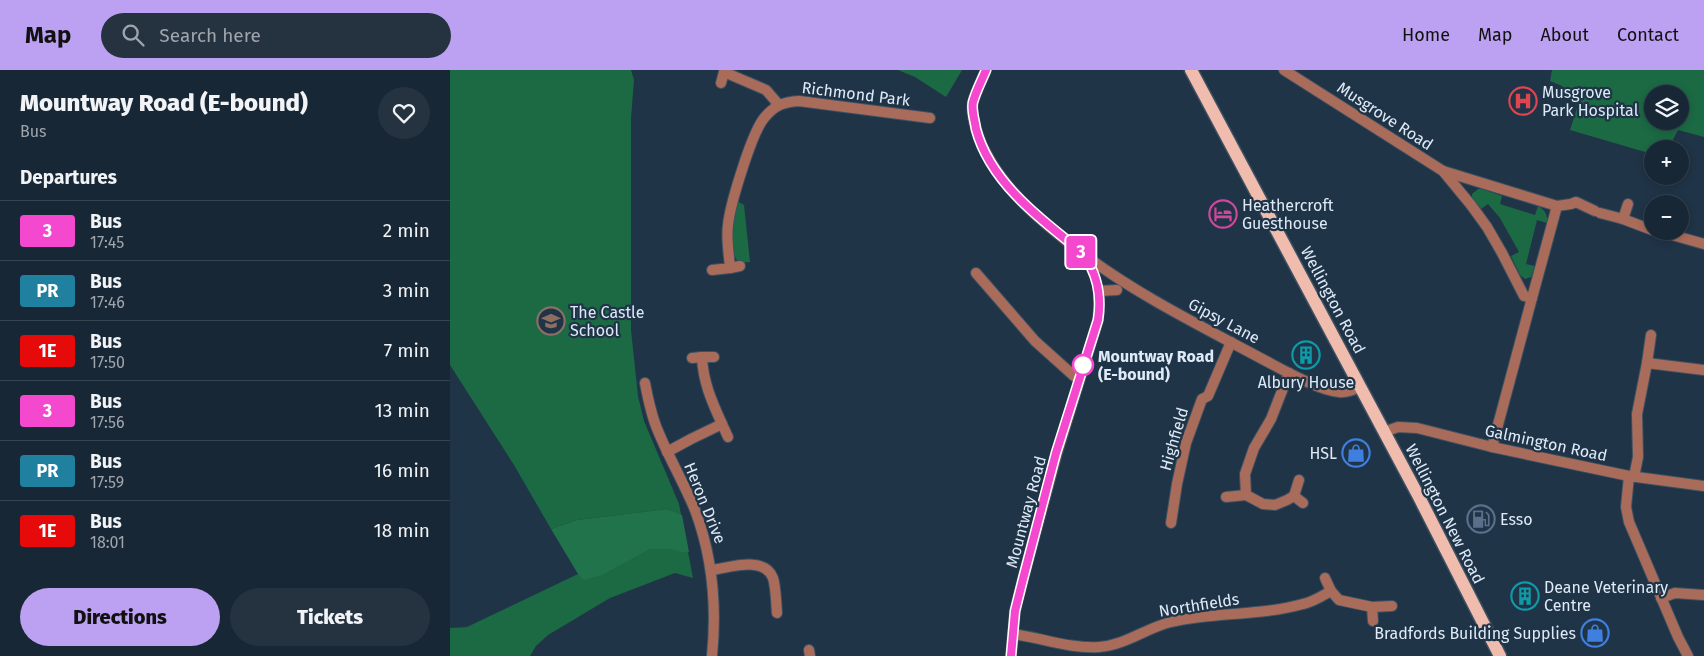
<!DOCTYPE html>
<meta charset="utf-8">
<style>
body{margin:0;font-family:"Fira Sans",sans-serif;background:#253341;color:#f1f3f6;height:100vh;display:flex;flex-direction:column;font-size:19px;white-space:nowrap}
*{box-sizing:border-box;margin:0}
p{font-size:16px;color:#9fa5ad}
.icon{flex:none;width:28px;height:28px;fill:none;stroke:currentColor;stroke-width:2;stroke-linecap:round;stroke-linejoin:round}
.map{position:relative;flex:1;overflow:hidden}
.details{display:flex;flex-direction:column;background:#182735;width:450px}
.details>*{flex:none}
.badge{padding:0 10px;border-radius:4px;font-size:18px;line-height:32px}
.buttons{position:absolute;left:1194px;top:15px;display:grid;gap:10px}
.buttons a{display:grid;place-items:center;width:45px;height:45px;border-radius:50%;background:#182735;box-shadow:0 2px 8px #0003,0 0 0 1px #364450;font-size:25px}
.map>.badge{position:absolute;translate:-50% -50%;box-shadow:0 0 0 2px #fff}
h2{padding:0 20px;font-size:19px;line-height:45px}
.round{display:grid;place-items:center;flex:none;width:52px;height:52px;border-radius:26px;background:#253341}
.summary{display:flex;align-items:center;justify-content:space-between;height:85px;padding:0 20px}
h1{font-size:24px;font-weight:800;line-height:38px}
.action{display:flex;gap:10px;margin-top:auto;padding:10px 20px}
.action a{flex:1;height:58px;border-radius:30px;background:#bca0f2;color:#111;font-size:20px;font-weight:800;line-height:58px;text-align:center}
.action a+a{background:#253341;color:#f1f3f6}
ul{padding:0;list-style:none}
li{display:flex;align-items:center;gap:15px;height:60px;padding:0 20px;border-top:1px solid #364450}
li div{flex:1}
li b{display:block;font-size:19px}
li em{font-style:normal}
li .badge{min-width:55px;font-weight:700;text-align:center}
header{display:flex;align-items:center;gap:30px;box-sizing:border-box;height:70px;padding:0 25px;background:#bca0f2;color:#111}
header strong{font-size:24px}
nav{display:flex;gap:28px;margin-inline-start:auto;font-size:18px}
.search{width:350px;height:45px;background:#253341;display:flex;align-items:center;gap:12px;box-sizing:border-box;padding:0 18px;border-radius:28px;color:#9fa5ad;font-size:19px}
main{display:flex;flex:1;min-height:0}
.map>svg:first-child{display:block}
.green{fill:#1b6a44;fill-rule:evenodd}
.forest{fill:#20734b}
.lines{fill:none;stroke-linecap:round;stroke-linejoin:round}
.street-casing{stroke:#3e5163;stroke-width:12}
.primary-casing{stroke:#3e5163;stroke-width:15}
.street{stroke:#aa6c5a;stroke-width:10}
.primary{stroke:#f0bcad;stroke-width:12}
.line-casing{stroke:#fff;stroke-width:11}
.line{stroke:#f448cf;stroke-width:8}
.stop-dot{fill:#fff;stroke:#f448cf;stroke-width:2.5}
.labels{text-anchor:middle;dominant-baseline:central;stroke-width:4.5;stroke-linejoin:round;paint-order:stroke}
.poi-label{font-size:16px;fill:#deeaf7;stroke:#203447;text-anchor:start}
.street-label{font-size:16px;fill:#deeaf7;stroke:#203447}
.stop-label{font-size:16px;font-weight:bold;fill:#deeaf7;stroke:#203447;text-anchor:start}
</style>
<header>
<strong>Map</strong>
<div class="search"><svg class="icon" aria-label="search" viewBox="0 0 24 24"><circle cx="10" cy="10" r="6"/><path d="M15 15l6 6"/></svg>Search here</div>
<nav><a>Home</a><a>Map</a><a>About</a><a>Contact</a></nav>
</header>
<main>
<section class="details">
<div class="summary"><div><h1>Mountway Road (E-bound)</h1><p>Bus</p></div><a class="round"><svg class="icon" aria-label="heart" viewBox="0 0 24 24"><path d="M12 20l-8-8c-3-5 5-10 8-4 3-6 11-1 8 4z"/></svg></a></div>
<h2>Departures</h2>
<ul>
<li><span class="badge" style="background:#f448cf;color:#fff">3</span><div><b>Bus</b><p>17:45</p></div><em>2 min</em></li>
<li><span class="badge" style="background:#2080a0;color:#fff">PR</span><div><b>Bus</b><p>17:46</p></div><em>3 min</em></li>
<li><span class="badge" style="background:#e60a0a;color:#fff">1E</span><div><b>Bus</b><p>17:50</p></div><em>7 min</em></li>
<li><span class="badge" style="background:#f448cf;color:#fff">3</span><div><b>Bus</b><p>17:56</p></div><em>13 min</em></li>
<li><span class="badge" style="background:#2080a0;color:#fff">PR</span><div><b>Bus</b><p>17:59</p></div><em>16 min</em></li>
<li><span class="badge" style="background:#e60a0a;color:#fff">1E</span><div><b>Bus</b><p>18:01</p></div><em>18 min</em></li>
</ul>
<div class="action"><a>Directions</a><a>Tickets</a></div>
</section>
<div class="map">
<svg width="1254" height="586" viewBox="0 0 1254 586">
<rect width="100%" height="100%" fill="#203447"/>
<g class="green">
<path d="M0,0H181L184,10L181,48V260L188,326L194,351L229,434L243,508L225,503L160,528L98,565L86,576L80,586H0V558L17,557L128,504L231,445L217,439L127,450L101,459L64,395L0,295Z"/>
<path d="M448,0H512L496,27L465,7Z"/>
<path d="M1102,0H1254V67L1228,60L1218,79H1202V84L1120,60L1130,29L1112,16L1100,11ZM1202,24H1230V51H1202Z"/>
<path d="M1028,119H1032L1052,126L1050,134L1085,145L1088,136C1095,140 1098,145 1097,153L1087,150L1076,194L1085,196L1081,207L1075,209L1070,205L1061,186L1069,182L1050,148L1038,134L1031,139L1022,127V124Z"/>
<path d="M287,131L294,135L300,192C296,192 291,193 288,191C277,182 285,143 287,131Z"/>
</g>
<path class="forest" d="M217,439L232,445L239,482H231L221,479H200L152,505L134,510L128,504L101,459L127,450Z"/>
<g class="lines">
<g class="street-casing">
<g id="street">
<path d="M536,0C532,10 526,21 523,32C520,45 529,71 536,83C557,124 596,155 632,183C687,225 755,258 816,291C833,300 870,321 889,322C896,323 903,320 910,317"/>
<path d="M834,0L993,101L1021,135L1037,157L1052,183L1074,226L1082,228L1107,136L1121,134L1126,132L1145,141"/>
<path d="M271,13L274,2L316,20L329,35"/>
<path d="M993,101L1107,136"/>
<path d="M1150,143L1173,149L1202,160"/>
<path d="M1173,149L1178,134"/>
<path d="M1208,161L1254,174"/>
<path d="M280,198L290,196"/>
<path d="M262,200L280,198C279,184 276,169 278,155C280,135 302,61 315,47C325,35 334,32 349,31L480,48"/>
<path d="M526,203L585,271L624,306L629,307"/>
<path d="M242,288L252,287"/>
<path d="M1197,293L1201,265"/>
<path d="M839,303L821,349L804,378L795,404L796,425L813,434L825,435L837,430L844,426L849,410"/>
<path d="M195,313C198,329 201,345 208,361C219,388 234,413 245,440C263,488 267,535 262,586"/>
<path d="M272,354L278,367"/>
<path d="M934,362L948,357L967,358L1042,377L1179,406L1254,416"/>
<path d="M1042,377L1082,228"/>
<path d="M217,382L241,369L272,354C262,332 253,312 252,287H264"/>
<path d="M1179,406L1176,437L1179,452L1228,567L1238,586"/>
<path d="M1184,407L1188,387L1187,344L1197,293L1254,300"/>
<path d="M844,426L853,433"/>
<path d="M776,427L796,425"/>
<path d="M721,453L727,414L736,373L752,329L758,326L781,272"/>
<path d="M262,500C279,498 314,485 323,508C326,518 326,532 327,543"/>
<path d="M875,508L881,521"/>
<path d="M1211,528L1225,523L1254,525"/>
<path d="M922,537L923,551"/>
<path d="M563,564C592,568 620,579 649,577C676,575 696,558 721,552C765,542 810,546 853,534C863,532 872,526 881,521L889,530L922,537L942,536"/>
<path d="M359,580L360,586"/>
<path d="M561,586L565,541L573,509L607,383L648,250L649,239V221L667,220"/>
</g>
</g>
<g class="primary-casing">
<path id="primary" d="M741,0L969,427L1050,586"/>
</g>
<use href="#street" class="street"/>
<use href="#primary" class="primary"/>
</g>
<g class="lines">
<g class="line-casing">
<path id="line" d="M536,0C532,10 526,21 523,32C521,40 525,51 526,59C540,112 590,149 632,182C647,203 652,224 648,250L606,383L573,509L565,541L561,586"/>
</g>
<use href="#line" class="line"/>
</g>
<defs>
<g id="hospital-ring" transform="scale(1.4375)"><circle r="9.5" fill="#203447" stroke="#e0444e" stroke-width="1.5"/><path d="M-5-5h3v3.5h4V-5h3V5h-3V1.5h-4V5h-3Z" fill="#e0444e"/></g>
<g id="hotel-ring" transform="scale(1.4375)"><circle r="9.5" fill="#203447" stroke="#d1479c" stroke-width="1.5"/><path d="M-6-4.5h1.5V1H6V5H4.5V3h-9V5H-6ZM-4 0a1.8 1.8 0 1 1 3.6 0ZM.5 0V-2.5h3Q6-2.5 6 0Z" fill="#d1479c"/></g>
<g id="school-ring" transform="scale(1.4375)"><circle r="9.5" fill="#203447" stroke="#8d6e63" stroke-width="1.5"/><path d="M0-5L7-2L0 1L-7-2ZM-4 1L0 2.5L4 1V4Q0 6-4 4Z" fill="#8d6e63"/></g>
<g id="building-ring" transform="scale(1.4375)"><circle r="9.5" fill="#203447" stroke="#0f9aa8" stroke-width="1.5"/><path d="M-4-6H4V6H1V3H-1V6H-4ZM-2.5-4.3h1.7v1.8h-1.7ZM.8-4.3h1.7v1.8H.8ZM-2.5-1h1.7V.8h-1.7ZM.8-1h1.7V.8H.8Z" fill="#0f9aa8"/></g>
<g id="shop-ring" transform="scale(1.4375)"><circle r="9.5" fill="#203447" stroke="#3f7fe0" stroke-width="1.5"/><path d="M-5-2.5h2.3a2.7 3.5 0 0 1 5.4 0H5L5.5 6h-11ZM-1.5-2.5h3a1.5 2.3 0 0 0-3 0Z" fill="#3f7fe0"/></g>
<g id="fuel-ring" transform="scale(1.4375)"><circle r="9.5" fill="#203447" stroke="#5c6f8a" stroke-width="1.5"/><path d="M-5.5-6h7V0h2V4h1.3V-2.5L3-4.5l.8-.8L6-3V5H2.5V1h-1V6h-7ZM-4.2-4.7v3.2H.2V-4.7Z" fill="#5c6f8a"/></g>
</defs>
<g fill-rule="evenodd">
<use href="#hospital-ring" x="1073" y="31"/>
<use href="#hotel-ring" x="773" y="144"/>
<use href="#school-ring" x="101" y="251"/>
<use href="#building-ring" x="856" y="285"/>
<use href="#shop-ring" x="906" y="383"/>
<use href="#fuel-ring" x="1031" y="449"/>
<use href="#building-ring" x="1075" y="526"/>
<use href="#shop-ring" x="1145" y="563"/>
</g>
<circle class="stop-dot" cx="633" cy="295" r="10"/>
<g class="labels">
<g class="poi-label">
<text x="1092" y="22">Musgrove<tspan x="1092" dy="18">Park Hospital</tspan></text>
<text x="792" y="135">Heathercroft<tspan x="792" dy="18">Guesthouse</tspan></text>
<text x="120" y="242">The Castle<tspan x="120" dy="18">School</tspan></text>
<text x="856" y="312" text-anchor="middle">Albury House</text>
<text x="887" y="383" text-anchor="end">HSL</text>
<text x="1050" y="449">Esso</text>
<text x="1094" y="517">Deane Veterinary<tspan x="1094" dy="18">Centre</tspan></text>
<text x="1126" y="563" text-anchor="end">Bradfords Building Supplies</text>
</g>
<g class="street-label">
<text transform="translate(406 24) rotate(7)">Richmond Park</text>
<text transform="translate(935 46) rotate(33)">Musgrove Road</text>
<text transform="translate(883 230) rotate(62)">Wellington Road</text>
<text transform="translate(774 251) rotate(28)">Gipsy Lane</text>
<text transform="translate(724 369) rotate(-74)">Highfield</text>
<text transform="translate(1096 373) rotate(12)">Galmington Road</text>
<text transform="translate(255 433) rotate(68)">Heron Drive</text>
<text transform="translate(576 442) rotate(-75)">Mountway Road</text>
<text transform="translate(995 444) rotate(63)">Wellington New Road</text>
<text transform="translate(749 535) rotate(-9)">Northfields</text>
</g>
<g class="stop-label">
<text x="648" y="286">Mountway Road<tspan x="648" dy="18">(E-bound)</tspan></text>
</g>
</g>
</svg>
<div class="buttons">
<a><svg class="icon" aria-label="layers" viewBox="0 0 24 24"><path d="M12 4l9 5-9 5-9-5zM3 14l9 5 9-5"/></svg></a>
<a>+</a>
<a>−</a>
</div>
<b class="badge" style="left:631px;top:182px;background:#f448cf;color:#fff">3</b>
</div>
</main>
